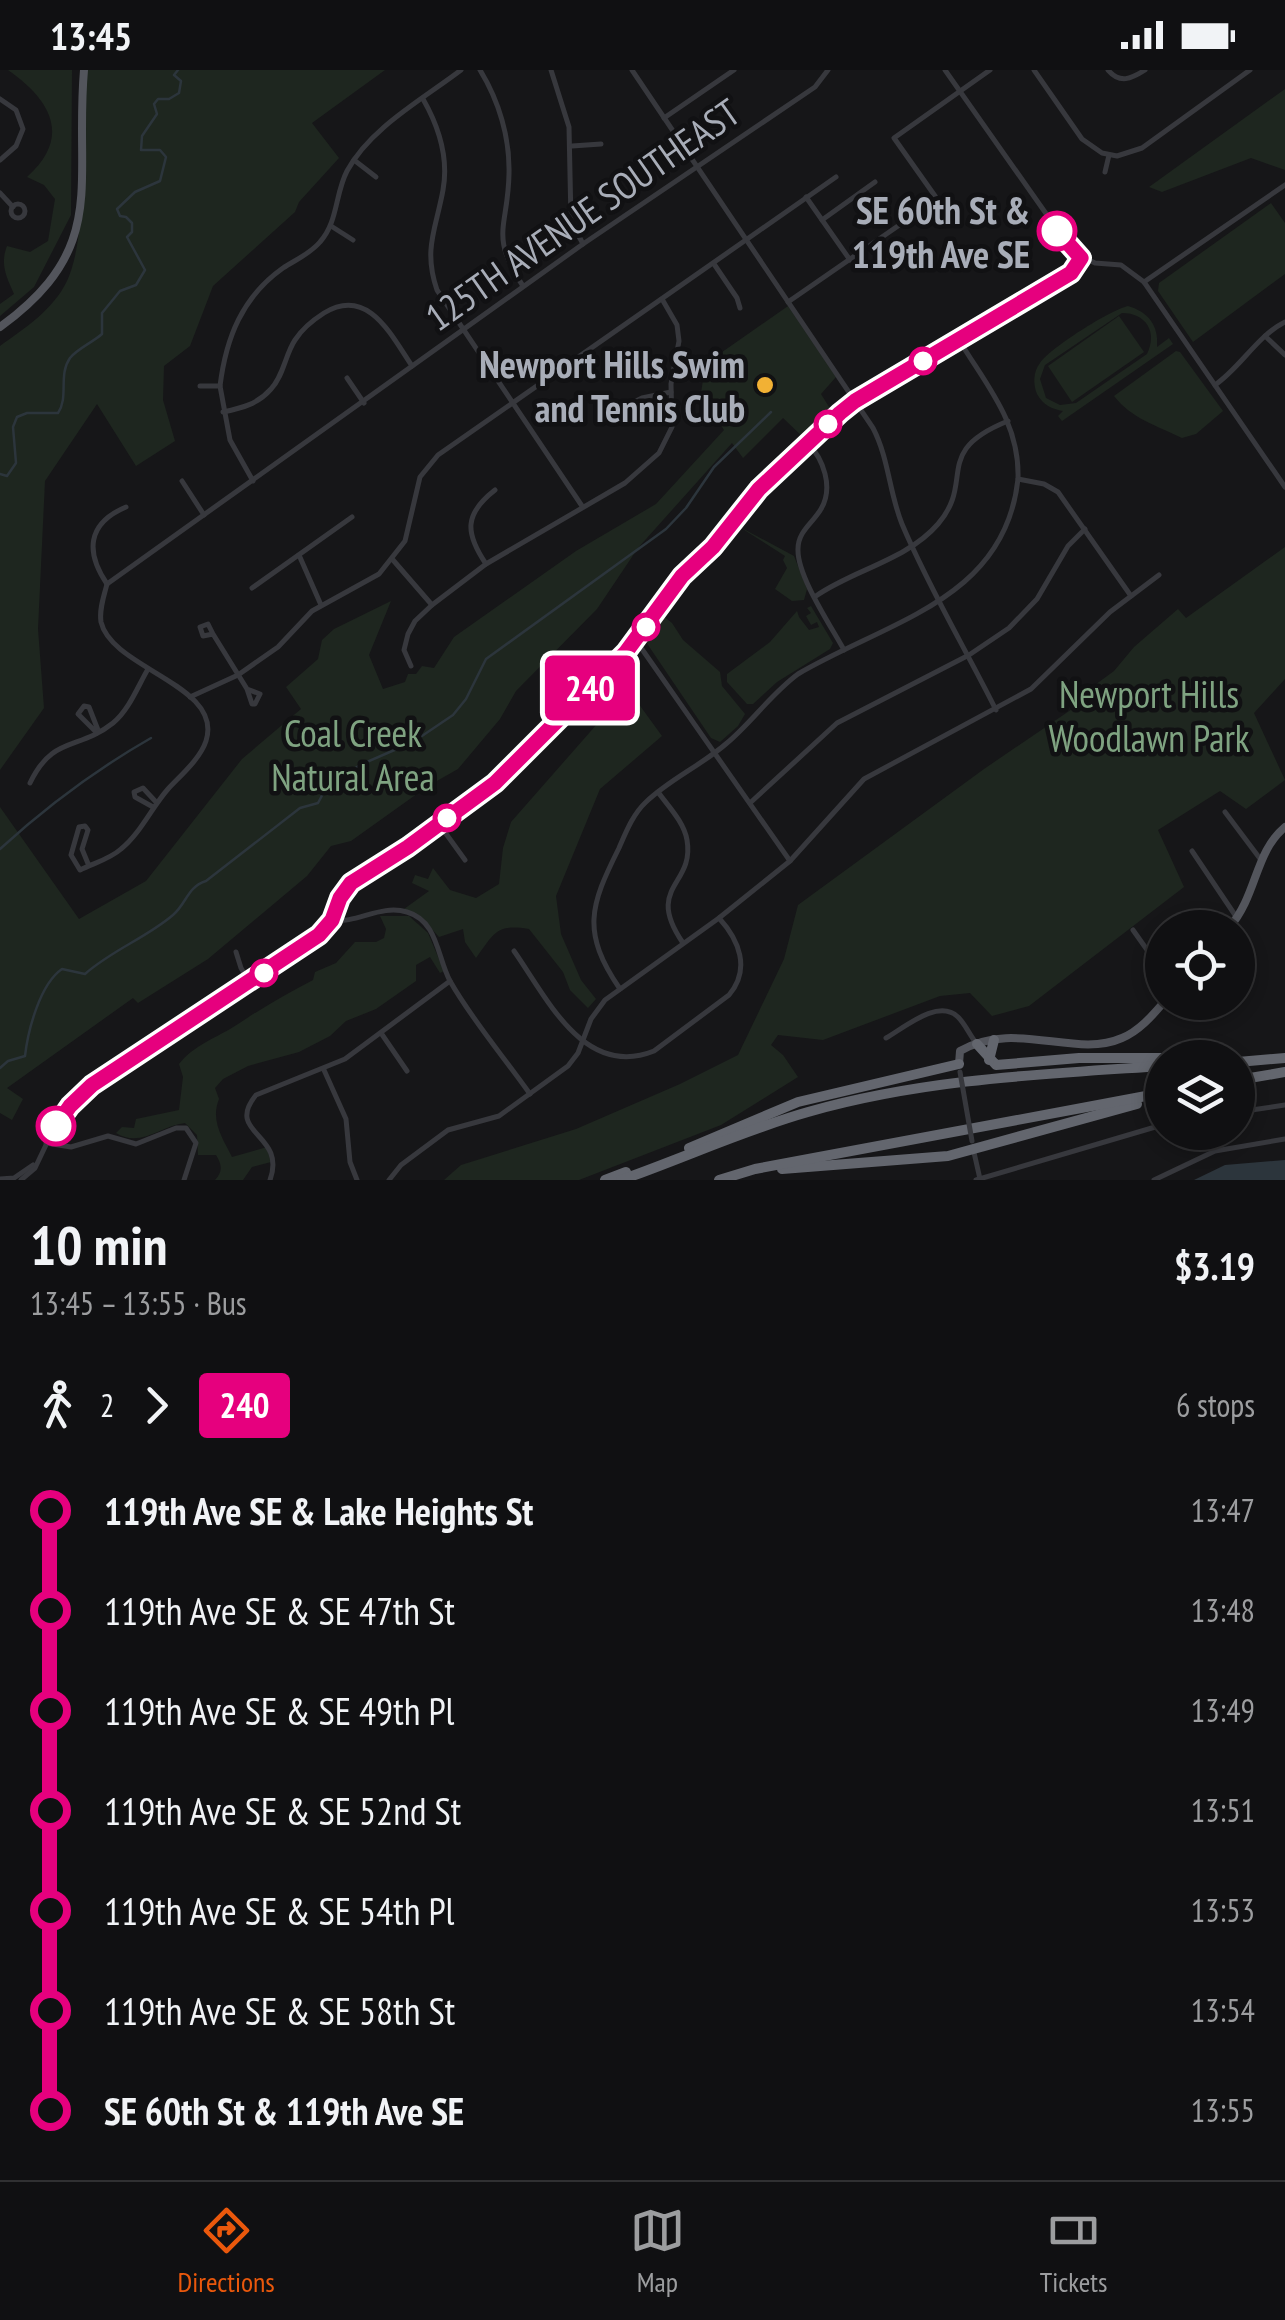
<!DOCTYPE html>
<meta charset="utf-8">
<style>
body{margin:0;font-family:"PT Sans Narrow",sans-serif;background:#19191b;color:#f1f3f6;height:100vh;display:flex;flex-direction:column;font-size:38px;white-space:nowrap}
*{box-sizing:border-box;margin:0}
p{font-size:32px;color:#9c9d9f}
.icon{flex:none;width:55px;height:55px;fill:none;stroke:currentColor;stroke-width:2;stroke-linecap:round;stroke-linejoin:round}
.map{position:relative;height:1110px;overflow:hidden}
.drawer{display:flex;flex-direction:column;background:#101012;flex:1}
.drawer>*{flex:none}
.badge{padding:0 20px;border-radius:8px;font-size:35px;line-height:65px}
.buttons{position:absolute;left:1145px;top:840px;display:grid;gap:20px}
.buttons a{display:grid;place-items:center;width:110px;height:110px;border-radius:50%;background:#101012;box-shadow:0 5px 15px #0003,0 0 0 2px #303032;font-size:50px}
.map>.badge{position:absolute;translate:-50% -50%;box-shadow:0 0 0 5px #fff}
.legs{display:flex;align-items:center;gap:15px;height:110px;padding:0 30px;font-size:32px}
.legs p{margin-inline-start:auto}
.overview{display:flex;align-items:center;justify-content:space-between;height:170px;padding:0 30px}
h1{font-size:55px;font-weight:800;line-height:75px}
ul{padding:0 30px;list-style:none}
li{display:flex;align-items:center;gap:35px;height:100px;font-size:38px}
li i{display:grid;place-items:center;width:15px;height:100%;margin:0 12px;background:currentColor}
li i::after{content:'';width:25px;height:25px;margin:-12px;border:8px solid;border-radius:50%;background:#101012}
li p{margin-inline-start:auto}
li:first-child i{background:linear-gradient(#0000 50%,currentColor 0)}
li:last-child i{background:linear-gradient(currentColor 50%,#0000 0)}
.status{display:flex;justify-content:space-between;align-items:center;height:70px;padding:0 50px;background:#101012;direction:ltr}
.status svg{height:28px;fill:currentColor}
.menu{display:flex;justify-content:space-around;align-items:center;height:140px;border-top:2px solid #303032;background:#101012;font-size:28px;color:#9c9d9f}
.menu a{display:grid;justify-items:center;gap:5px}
.menu .current{color:#ea580c}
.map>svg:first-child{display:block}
.green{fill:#1e261f;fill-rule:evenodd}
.water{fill:#2c353c}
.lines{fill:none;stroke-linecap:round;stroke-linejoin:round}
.stream{stroke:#2c353c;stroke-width:2.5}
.minor{stroke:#37383d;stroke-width:5}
.major{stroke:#53555c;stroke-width:8}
.highway{stroke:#63666e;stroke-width:10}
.minor-bridge{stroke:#37383d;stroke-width:5}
.line-1-casing{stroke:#fff;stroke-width:22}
.line-1{stroke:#e6007e;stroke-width:15}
.stop-1-dot{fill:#fff;stroke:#e6007e;stroke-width:5}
.poi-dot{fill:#f2b134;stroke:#111113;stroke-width:4}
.labels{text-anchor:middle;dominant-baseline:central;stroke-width:9;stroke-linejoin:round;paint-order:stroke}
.stop-label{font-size:38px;font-weight:bold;fill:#a8adb8;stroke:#111113;text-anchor:end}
.street-label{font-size:38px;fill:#a8adb8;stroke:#111113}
.poi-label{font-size:38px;font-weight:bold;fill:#a8adb8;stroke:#111113;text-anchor:end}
.park-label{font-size:38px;fill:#7fa381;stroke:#111113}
</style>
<div class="status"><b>13:45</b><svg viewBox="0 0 49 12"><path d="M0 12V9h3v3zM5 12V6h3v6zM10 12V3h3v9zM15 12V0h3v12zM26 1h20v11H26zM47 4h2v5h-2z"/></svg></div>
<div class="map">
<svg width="1285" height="1110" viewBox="0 0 1285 1110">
<rect width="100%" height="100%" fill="#161618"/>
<g class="green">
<path d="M8,0H72L71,145L34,217L0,246V234L14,224C6,206 0,194 7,176L30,182L48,171L55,129L44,115L27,107C72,67 51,30 8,0Z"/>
<path d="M87,0H385L312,53L339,88L299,132L295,142L213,216L190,276L164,296L163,330L175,371L136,396L97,334L45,411L38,559L44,638L0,700V276C25,258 53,240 67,211C88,165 82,67 83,15Z"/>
<path d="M1285,19V100L1251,88L1162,122L1149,117Z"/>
<path d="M1271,133L1285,153V204L1193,272L1158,221L1159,213Z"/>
<path d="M788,236L836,307L821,324L834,345L806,370L783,348L743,388L732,373L638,478L597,539L516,621L500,649L458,699L428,716L351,771L331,776L307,806L208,889L138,933L133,928L7,1018L23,1029L12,1050L0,1043V737L79,849L146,811L242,689L301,639L286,617L318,589L322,570L334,559L391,531L369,585L383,619L405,612L408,604H416L422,596L434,598L454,567L576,481L656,434L724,360L701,324L705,294Z"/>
<path d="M1128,236C1148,242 1159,255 1157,277L1169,268L1173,274L1062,351L1058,346L1063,341C1052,339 1043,335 1037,324C1033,314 1033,302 1040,293C1050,278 1110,240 1128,236ZM1122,243C1146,243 1158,262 1147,284L1076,333L1060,335L1046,328L1040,309L1045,295Z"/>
<path d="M1119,246L1144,282L1072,332L1048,296Z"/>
<path d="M1176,281L1180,282L1223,341L1196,364L1182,368C1156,355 1132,349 1114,326Z"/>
<path d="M738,456L794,486L807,519L804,530L792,531L775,519L787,498L783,490L785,486Z"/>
<path d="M1285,477V609L1254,643L1285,710L1246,739L1220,721L1158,760L1184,817L1029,936L992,946L970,923L940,926L823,970L778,965L771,975L783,985L798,1007L721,1055L579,1110H444L461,1095L576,1059L680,1014L738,985L784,889L798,835L984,699L1075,637L1073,631L1114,601L1134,577L1178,539L1186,548Z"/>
<path d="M811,536L833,573L830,579L777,612L753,634H747L727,612V604L770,572L797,541L799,547L809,560L819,557L817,552L811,555L806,546L811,543L807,538Z"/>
<path d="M663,546L672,553L683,570L720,602L722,616L745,644L738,656L720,672L711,668L646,572L659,548Z"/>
<path d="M633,626L662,666L600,719L556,826L561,864L581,910L596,929L588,938L570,920L563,902L529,859C496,854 495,862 476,888L465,872L463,859L439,867L420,846L404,839L429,821L412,813L415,805L428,809L433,798L450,820L476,828L499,814L503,778L511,752L619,629Z"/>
<path d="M380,846H409L428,863L444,901L440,903L430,887L416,895V911L376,939L346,951L330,966L299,982L248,996L223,1009L215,1018L219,1029C210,1051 223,1069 232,1087L267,1077L271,1092L252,1097L243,1110H215C223,1101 222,1095 216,1085H198L197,1065L185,1053C160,1056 141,1078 116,1063L122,1057L134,1058L136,1049L179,1040L183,1007L179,994C195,974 217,968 238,954C262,938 286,924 313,910L315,902L336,893L355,872H376L384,868L386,859Z"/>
</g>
<path class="water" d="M1285,1090V1110H1194L1225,1095Z"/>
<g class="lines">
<g class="stream">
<path d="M0,404L7,406L16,393L13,357L17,347L27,343H58C69,327 58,305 70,288C77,279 93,272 102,264V243L120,221L136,215L145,200L127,167L132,162V153L126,147L120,146L117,139L135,122L160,111L166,87L160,80H141L142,66L157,44L154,34L158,29H169L179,23L181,11L174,5L178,0"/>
<path d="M0,779C47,736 95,700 151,668"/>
<path d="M0,998L8,991L25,986C28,960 40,914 62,899L85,904C112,880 146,868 173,845C187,833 187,817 206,811L300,738L318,733L326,718L360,695L413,672L453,645L466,629L486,589L666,459L686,438L714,397L771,342"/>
</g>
<g class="minor">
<path d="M480,0C499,31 510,68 509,104C508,158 489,165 523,216"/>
<path d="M551,0L569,57L571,151L583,174"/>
<path d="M632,0L873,358C889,389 889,422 902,454C929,518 965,578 996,640"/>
<path d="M945,0L1073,182L1095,193L1121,195L1144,212L1285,417"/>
<path d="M1034,0L1082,69L1102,83L1117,86L1142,78L1250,0"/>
<path d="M1108,0C1120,14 1131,9 1145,0"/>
<path d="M0,29L16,40L23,59L16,76L0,90"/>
<path d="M423,29C439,57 449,87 443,120C436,159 423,179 437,220L582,436"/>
<path d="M664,48L734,0"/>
<path d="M572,76L601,74"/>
<path d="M354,90L376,107"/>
<path d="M1105,102L1109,85"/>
<path d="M0,123L13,137"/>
<path d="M806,127L850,190"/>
<circle cx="18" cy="141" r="7"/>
<path d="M822,150L875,112"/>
<path d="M952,150L894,68L990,0"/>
<path d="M331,156L353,170"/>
<path d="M714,194L737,228L740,238"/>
<path d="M1144,212L1285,115"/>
<path d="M788,232L937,129"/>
<path d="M1265,266L1285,285"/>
<path d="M959,270C986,315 1020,352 1018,409L1044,414L1058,422L1131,526"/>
<path d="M347,308L364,333"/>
<path d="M1215,315C1241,297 1257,266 1285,252"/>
<path d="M200,316H220L230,370L253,411"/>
<path d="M220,316C226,268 242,227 283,198C295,190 310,184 320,172C338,152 335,124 347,101C370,58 423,29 461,0"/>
<path d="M223,342C242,338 258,334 271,319C284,305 285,285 295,270C302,259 313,250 324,243C368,216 391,265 412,296"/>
<path d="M601,349L642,328L671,322"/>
<path d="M808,373C823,389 834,417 821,439C813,453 798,461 798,479C797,506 831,556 844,580"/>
<path d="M182,411L204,445"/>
<path d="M299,485L321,535"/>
<path d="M393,490L432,535"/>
<path d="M486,494C465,463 464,444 495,420"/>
<path d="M107,514L583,174L815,17L828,0"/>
<path d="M107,514C86,483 86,454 126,437"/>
<path d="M252,518L352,447"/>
<path d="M816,526C853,500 907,490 938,454C976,410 931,382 1008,351"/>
<path d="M213,564L208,554L200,557L203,566L213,564L247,619L252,634H255L260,624L247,619"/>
<path d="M637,572L790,791"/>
<path d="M411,596L404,580L408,564L415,551L432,535L486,494L625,413L659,383L672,357L671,314L679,271L677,255L662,229"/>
<path d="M190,627L238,605L278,577L312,541L379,504L405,471L420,407L438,385L836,107"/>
<path d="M97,663L78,644L84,636L89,637L98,660"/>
<path d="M30,713C53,665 78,681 113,653C129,640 138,616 148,599"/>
<path d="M658,722C668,736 684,752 687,770C695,816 644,816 683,873"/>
<path d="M750,733L837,653L969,585L1009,558L1037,529L1068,476L1085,459"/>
<path d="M153,737L135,727L134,722L143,718L156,732"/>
<path d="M1225,742L1261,790"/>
<path d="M439,754L465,790"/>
<path d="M1192,781L1237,848"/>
<path d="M89,796L82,779L88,760L85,756L79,757L71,785L80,800C94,793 110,789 121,779C140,764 152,737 168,719C181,705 200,689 206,671C224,615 112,599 101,552C99,539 104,526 107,514"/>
<path d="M332,850C357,854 380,834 407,842C438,851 437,887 450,911C472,950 504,987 530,1024"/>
<path d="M1133,860L1162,901"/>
<path d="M514,881C547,928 584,1009 654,981L729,925C751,899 739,870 719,848"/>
<path d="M236,882L241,898L250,913"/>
<path d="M620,919C581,862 590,836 619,778C626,762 633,744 646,732C670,709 702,695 727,673C752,652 771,624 798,604C888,551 1005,530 1018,409"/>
<path d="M381,963L407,1001"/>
<path d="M886,968C904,958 938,928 958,947C966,955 970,966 977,974"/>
<path d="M324,1000L346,1049L350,1092L357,1110"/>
<path d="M1238,1042L1285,1035"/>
<path d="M46,1073L71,1077L108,1066L136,1074L176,1058H186L196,1073L184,1110"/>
<path d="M973,1078L980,1109"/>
<path d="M0,1109L14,1108L33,1095"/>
<path d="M21,1110L35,1098L55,1056L87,1019L319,865L332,850L339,828L351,813L408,777L495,713L627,581L673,516L713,477L759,419L839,343L1066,206L1081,188"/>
<path d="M270,1110C287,1063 224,1064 256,1025L345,989L450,911"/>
<path d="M389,1110L401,1095L448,1060L499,1046L568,996L578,983L591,949L605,930L719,848L790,791L864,709L1031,619L1110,542L1159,505"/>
<path d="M976,1110L1162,1055"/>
<path d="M1154,1110L1215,1081L1285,1069"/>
</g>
<g class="major">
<path d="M0,257C110,177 74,115 84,0"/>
<path d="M1229,858C1258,824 1254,783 1285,757"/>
<path d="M959,994L960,981C1015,949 1075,989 1122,968C1139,961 1152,946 1164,932"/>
</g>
<g class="highway">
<path d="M977,974L996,995L1079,988H1162"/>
<path d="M989,990L994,970"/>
<path d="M1238,992L1285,988"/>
<path d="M1238,1010L1285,1002"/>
<path d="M689,1078L798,1032L959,994"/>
<path d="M782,1099L948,1086L1137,1034"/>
<path d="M605,1110L626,1102"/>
<path d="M621,1110C684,1088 744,1060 808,1042C923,1009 1044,1004 1162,996"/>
<path d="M719,1110L755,1099L1162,1023"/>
</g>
<path class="minor-bridge" d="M960,1002L972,1071"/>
</g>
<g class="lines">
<g class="line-1-casing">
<path id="line-1" d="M56,1056L70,1036L92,1015L319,865L332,850L340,828L351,813L408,777L495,713L626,582L682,506L713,477L759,419L840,343L855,331L1071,203L1081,188L1057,161"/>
</g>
<use href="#line-1" class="line-1"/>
</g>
<g class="stop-1-dot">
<circle cx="1057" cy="161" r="18"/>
<circle cx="923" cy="291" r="12"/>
<circle cx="828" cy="354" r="12"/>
<circle cx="646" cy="557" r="12"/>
<circle cx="447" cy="748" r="12"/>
<circle cx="264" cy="903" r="12"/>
<circle cx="56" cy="1056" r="18"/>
</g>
<circle class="poi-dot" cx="765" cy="315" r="10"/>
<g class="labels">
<g class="stop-label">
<text x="1030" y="139">SE 60th St &amp;<tspan x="1030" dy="44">119th Ave SE</tspan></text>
</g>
<g class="street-label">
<text transform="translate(582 144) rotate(-35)">125TH AVENUE SOUTHEAST</text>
</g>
<g class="poi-label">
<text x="745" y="293">Newport Hills Swim<tspan x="745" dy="44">and Tennis Club</tspan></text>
</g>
<g class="park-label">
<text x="1149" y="623">Newport Hills<tspan x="1149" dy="44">Woodlawn Park</tspan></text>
<text x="353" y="662">Coal Creek<tspan x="353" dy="44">Natural Area</tspan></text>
</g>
</g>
</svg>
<div class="buttons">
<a><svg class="icon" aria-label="locate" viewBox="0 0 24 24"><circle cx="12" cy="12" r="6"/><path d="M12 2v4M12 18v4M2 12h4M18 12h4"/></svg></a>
<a><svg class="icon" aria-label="layers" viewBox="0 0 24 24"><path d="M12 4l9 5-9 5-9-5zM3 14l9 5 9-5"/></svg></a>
</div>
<b class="badge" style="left:590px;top:618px;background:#e6007e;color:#fff">240</b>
</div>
<section class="drawer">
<div class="overview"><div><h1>10 min</h1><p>13:45 – 13:55 · Bus</p></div><b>$3.19</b></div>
<div class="legs"><svg class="icon" aria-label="walk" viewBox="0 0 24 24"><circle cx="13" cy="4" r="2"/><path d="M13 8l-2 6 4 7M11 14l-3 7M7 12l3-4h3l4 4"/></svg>2<svg class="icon" aria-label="forward" viewBox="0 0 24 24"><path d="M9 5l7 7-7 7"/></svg><b class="badge" style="background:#e6007e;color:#fff">240</b><p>6 stops</p></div>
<ul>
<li><i style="color:#e6007e"></i><b>119th Ave SE &amp; Lake Heights St</b><p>13:47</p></li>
<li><i style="color:#e6007e"></i><span>119th Ave SE &amp; SE 47th St</span><p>13:48</p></li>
<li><i style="color:#e6007e"></i><span>119th Ave SE &amp; SE 49th Pl</span><p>13:49</p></li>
<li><i style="color:#e6007e"></i><span>119th Ave SE &amp; SE 52nd St</span><p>13:51</p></li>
<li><i style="color:#e6007e"></i><span>119th Ave SE &amp; SE 54th Pl</span><p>13:53</p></li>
<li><i style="color:#e6007e"></i><span>119th Ave SE &amp; SE 58th St</span><p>13:54</p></li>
<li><i style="color:#e6007e"></i><b>SE 60th St &amp; 119th Ave SE</b><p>13:55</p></li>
</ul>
</section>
<nav class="menu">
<a class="current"><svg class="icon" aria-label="directions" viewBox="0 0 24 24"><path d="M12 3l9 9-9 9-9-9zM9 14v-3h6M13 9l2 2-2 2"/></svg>Directions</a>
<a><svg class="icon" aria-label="map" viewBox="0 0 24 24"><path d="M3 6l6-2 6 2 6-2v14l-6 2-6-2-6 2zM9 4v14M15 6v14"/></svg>Map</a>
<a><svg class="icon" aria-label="tickets" viewBox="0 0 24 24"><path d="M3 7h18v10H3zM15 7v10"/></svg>Tickets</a>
</nav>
